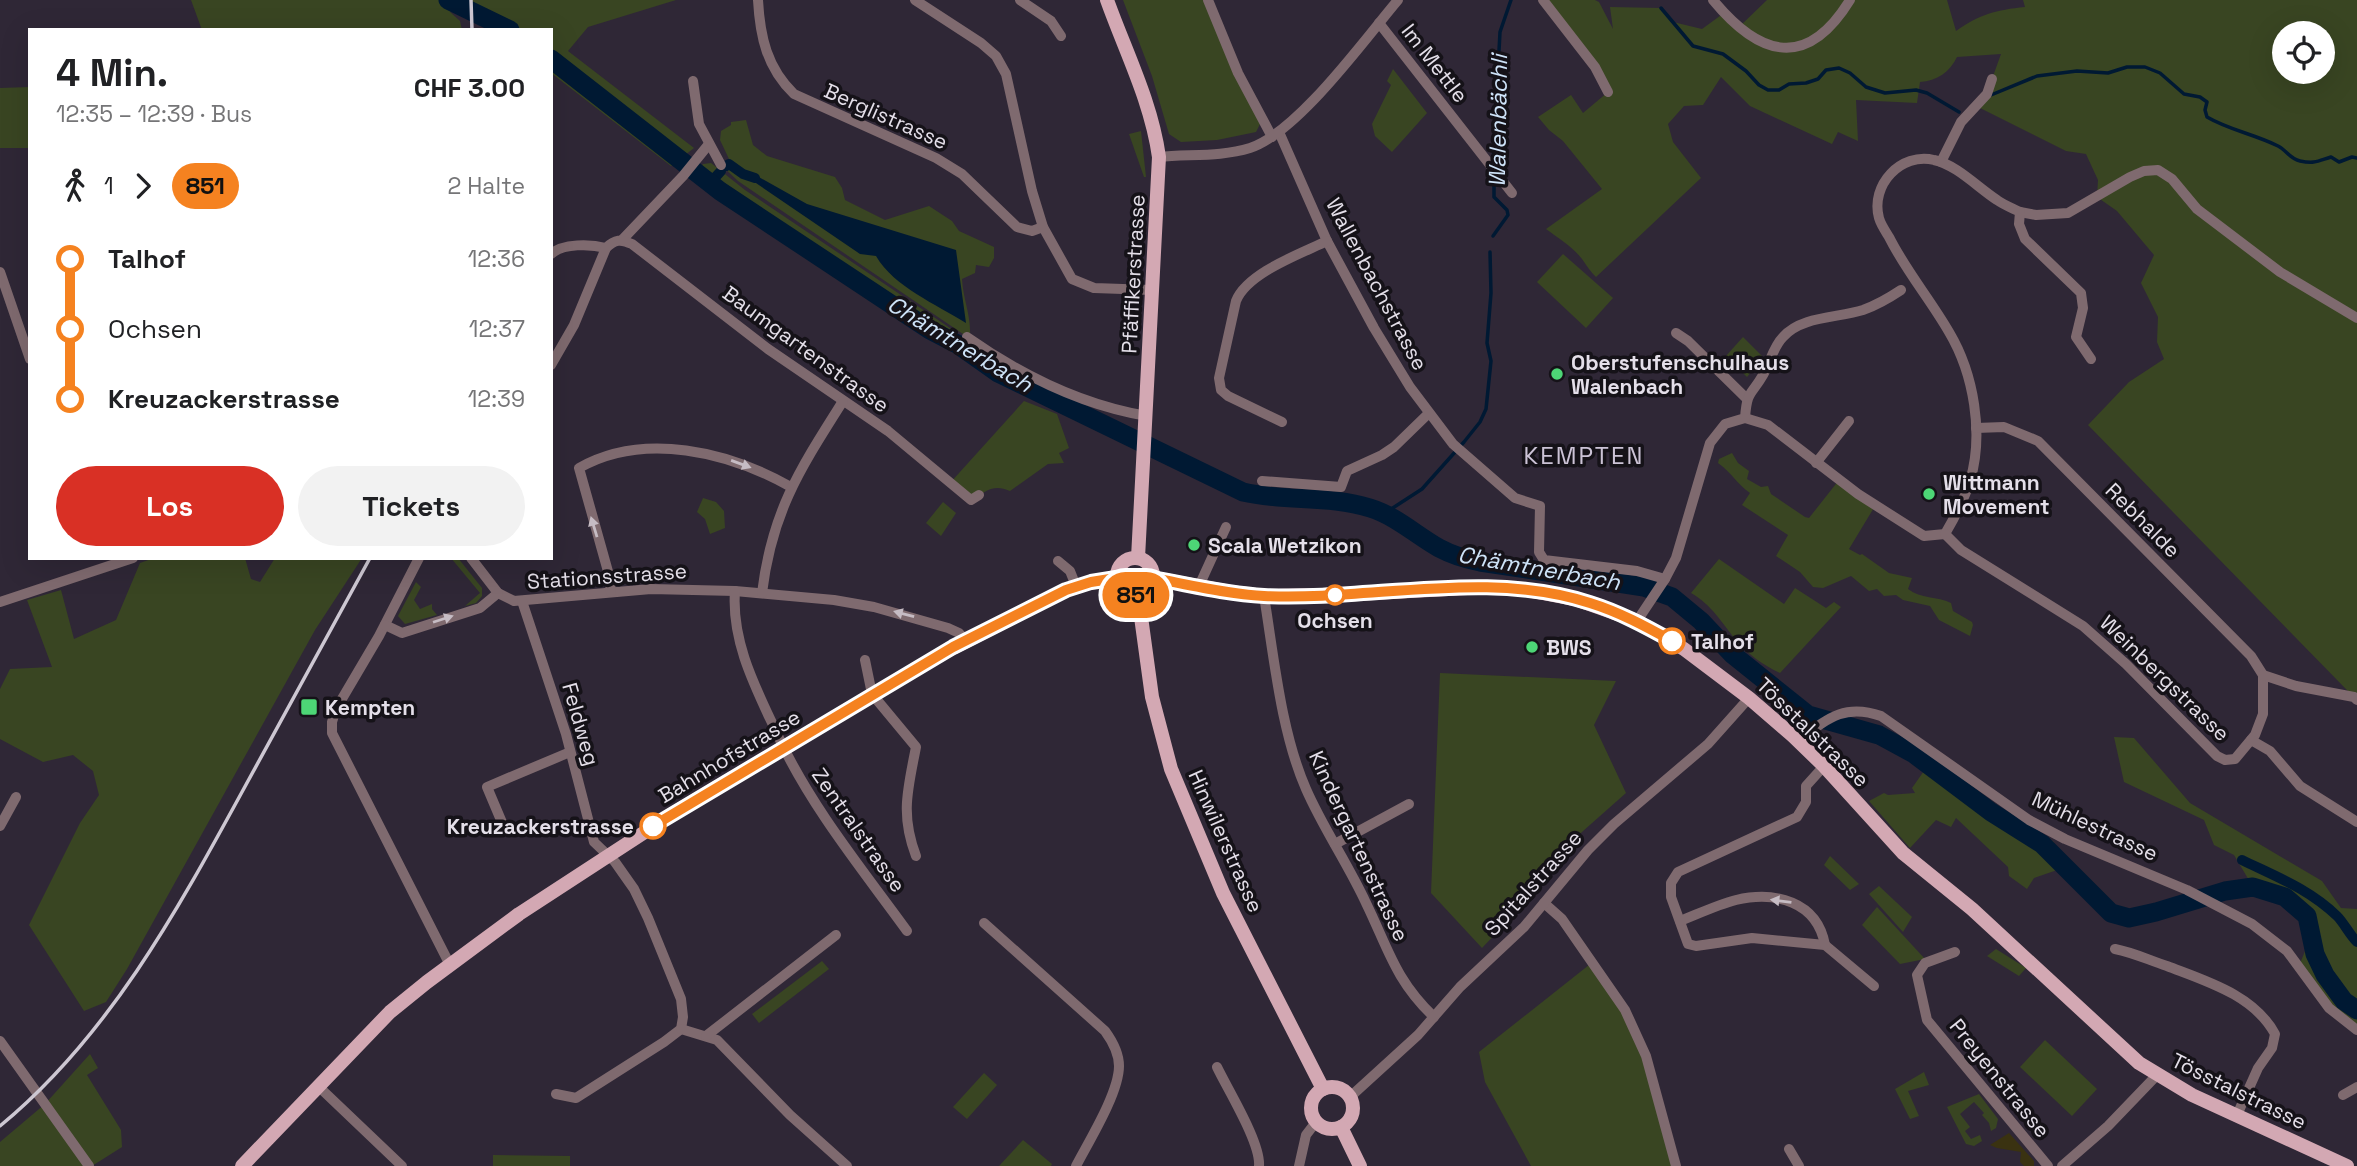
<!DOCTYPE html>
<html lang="de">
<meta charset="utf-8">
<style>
body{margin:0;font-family:"Space Grotesk",sans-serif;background:#f2f2f2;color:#202124;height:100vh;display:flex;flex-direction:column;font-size:26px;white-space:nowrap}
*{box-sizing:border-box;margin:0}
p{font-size:23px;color:#757577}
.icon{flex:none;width:38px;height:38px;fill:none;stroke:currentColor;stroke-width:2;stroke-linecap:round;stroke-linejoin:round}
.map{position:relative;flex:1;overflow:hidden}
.sheet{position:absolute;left:28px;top:28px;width:525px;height:532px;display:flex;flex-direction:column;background:#fff;border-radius:0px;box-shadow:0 7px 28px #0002}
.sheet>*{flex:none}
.badge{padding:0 14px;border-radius:23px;font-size:24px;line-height:46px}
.controls{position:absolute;left:2272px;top:21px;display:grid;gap:14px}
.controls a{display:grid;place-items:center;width:63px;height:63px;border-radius:50%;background:#fff;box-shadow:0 7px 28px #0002;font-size:35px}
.map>.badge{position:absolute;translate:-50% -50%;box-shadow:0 0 0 4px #fff}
.legs{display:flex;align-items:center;gap:10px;height:77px;padding:0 28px;font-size:23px}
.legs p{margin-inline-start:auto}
.head{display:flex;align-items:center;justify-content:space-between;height:119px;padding:0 28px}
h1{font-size:38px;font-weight:700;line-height:52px}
.primary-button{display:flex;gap:14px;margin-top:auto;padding:14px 28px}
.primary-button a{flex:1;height:80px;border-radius:42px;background:#d93025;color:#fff;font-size:28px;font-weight:700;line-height:80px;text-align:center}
.primary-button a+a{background:#f2f2f2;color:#202124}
ul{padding:0 28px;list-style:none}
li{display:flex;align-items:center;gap:24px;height:70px;font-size:26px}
li i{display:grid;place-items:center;width:10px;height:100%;margin:0 9px;background:currentColor}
li i::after{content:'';width:18px;height:18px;margin:-9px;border:5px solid;border-radius:50%;background:#fff}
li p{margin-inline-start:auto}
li:first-child i{background:linear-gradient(#0000 50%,currentColor 0)}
li:last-child i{background:linear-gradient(currentColor 50%,#0000 0)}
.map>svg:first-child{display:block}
.green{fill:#394522;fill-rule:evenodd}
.sand{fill:#3a3211}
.water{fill:#001933}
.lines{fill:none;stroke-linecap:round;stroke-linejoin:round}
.stream{stroke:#001933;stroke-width:3.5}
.canal{stroke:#001933;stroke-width:10}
.river{stroke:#001933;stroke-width:19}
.minor{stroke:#7f6a6f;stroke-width:10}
.major{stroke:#d3a8b3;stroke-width:14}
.rail{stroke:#cdc7d2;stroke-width:3.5}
.oneway{fill:#c6bcc4}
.line-1-casing{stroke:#fff;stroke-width:16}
.line-1{stroke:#f58220;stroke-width:10}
.poi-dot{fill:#4dd676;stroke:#151218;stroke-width:2.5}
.stop-1-dot{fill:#fff;stroke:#f58220;stroke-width:3.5}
.labels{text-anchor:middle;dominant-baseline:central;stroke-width:7;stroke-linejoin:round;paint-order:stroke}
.street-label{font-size:21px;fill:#e4dfe9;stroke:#151218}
.poi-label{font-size:21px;font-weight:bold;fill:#e4dfe9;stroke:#151218;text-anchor:start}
.stop-label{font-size:21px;font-weight:bold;fill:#e4dfe9;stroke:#151218}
.water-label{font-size:23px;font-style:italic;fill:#cee3f8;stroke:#151218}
.quarter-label{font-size:24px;letter-spacing:2px;fill:#ccc3d6;stroke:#151218}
</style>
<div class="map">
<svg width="2357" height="1166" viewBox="0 0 2357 1166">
<rect width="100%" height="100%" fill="#2f2736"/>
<g class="green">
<path d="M191,0H676L588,27L568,51L694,148L671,166L551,73V30C538,30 505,34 495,29C480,21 469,4 450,12L460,21L462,30H202Z"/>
<path d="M1123,0H1208L1262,120L1256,132L1217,140L1181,142L1169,134L1152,76Z"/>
<path d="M1542,0H1595L1599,2L1613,29L1610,7L1661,8L1673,22L1702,29L1724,13L1739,27L1767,0H1947L1956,31C1980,14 1996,10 2025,7L2023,0H2357V696L2354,697L2341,684L2088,425L2129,382L2164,359L2157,342L2158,317L2141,283L2154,255L2117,211L2097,197L2098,180L2086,154L2066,151L1976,106L1992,79L2001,54L1957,57C1950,72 1937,81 1920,82L1917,103L1856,100L1858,141L1838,132L1832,144L1750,106L1721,77L1703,105L1684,106L1668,124L1673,142L1701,178L1596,277C1590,271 1587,266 1582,259C1572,246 1558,238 1546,229L1602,189L1563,141L1549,130L1538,117L1571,95L1583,113L1608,92ZM2284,33H2322V72H2284Z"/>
<path d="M1393,69L1427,113L1392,152L1375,136L1372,124L1391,85L1387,81Z"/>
<path d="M30,87V148H0V88Z"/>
<path d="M746,120L753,145L767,156L835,177L842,188L845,200L885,220L929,206L952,221L959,231L994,247V258L989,267L976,265L975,273L962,279C963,299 971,315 970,335L963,334L738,181L721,165L729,159L720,140L721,131L731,125V122Z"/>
<path d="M1141,131L1146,177H1144L1129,134Z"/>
<path d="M711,163L745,190L953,330L957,344L930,330L720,191L697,173L703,164Z"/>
<path d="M1563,254L1613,298L1586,328L1537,282Z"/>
<path d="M1743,337L1763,357L1747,377L1726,356Z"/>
<path d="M1024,401L1057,414L1069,448L1059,453L1064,463L1048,464L1010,491C993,483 985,492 971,500L950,483Z"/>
<path d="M1732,453L1738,463L1749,471L1747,479L1761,487L1768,486L1771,494L1805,517L1809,518L1839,480L1875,506L1849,549L1860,555L1862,554L1889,573L1912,578L1908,589C1921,599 1937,596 1951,603L1953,611L1972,622L1973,625L1970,636L1939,620L1930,606L1903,600L1896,595L1884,596L1877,589L1869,591L1851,576L1823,588L1813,587L1800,572L1776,556L1788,535L1742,505L1750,493C1737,484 1731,472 1718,463L1719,459Z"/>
<path d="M703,498L716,502L724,511L725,528L710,534L705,519L697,512Z"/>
<path d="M943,502L956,513L941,536L926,523Z"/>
<path d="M154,558H245L251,579L260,582L275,558H362L315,630L127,969L106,1002L84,1011L29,925L80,823L99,795L93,771L73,755L43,762L0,739V689L10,669L52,667L27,600L61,590L74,639L116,620L140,563Z"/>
<path d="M451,558H458L482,588V596L476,603L465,606L480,593Z"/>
<path d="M1719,559L1784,604L1795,588L1826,608L1834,602L1841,607L1780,673C1763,665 1749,655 1736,640C1721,622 1712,605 1691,593Z"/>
<path d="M416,582L421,587L414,600L420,609L432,604V609L437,615L405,624L398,616Z"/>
<path d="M1440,673L1616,681L1594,725L1626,793L1565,847L1525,903L1482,948L1431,893Z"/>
<path d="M2114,737L2134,738L2190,803L2322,881L2341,908L2357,909V1030L2351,1027L2299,966C2303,956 2309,943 2310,933C2311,903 2276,894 2253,887L2234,855L2214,845L2204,820L2124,782Z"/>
<path d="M1931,761L2016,820L2054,842L2048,854L2060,869L2034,878L2027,889L2009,876L2008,867L1956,818L1951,827L1936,820L1910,848L1869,801L1884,793L1888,795L1915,793L1912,788Z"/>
<path d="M1830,856L1859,884L1850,890L1824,865Z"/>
<path d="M1879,886L1912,917L1903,932L1869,894Z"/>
<path d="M1877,907L1925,959L1900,964L1862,925Z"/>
<path d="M1996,949L2026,968L2019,976L1987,956Z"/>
<path d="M822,961L829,969L759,1023L752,1014Z"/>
<path d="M1594,961L1646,1056L1676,1166H1531L1485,1082L1479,1052Z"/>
<path d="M2045,1040L2097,1089L2072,1116L2020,1067Z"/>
<path d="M90,1054L98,1068L87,1075L121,1130L122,1147L92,1166H0V1142L45,1104Z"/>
<path d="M1924,1072L1929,1085L1908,1091L1919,1116L1910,1119L1895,1089Z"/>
<path d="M984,1073L997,1085L967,1119L953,1107Z"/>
<path d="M1979,1094L1998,1119L1996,1128L1991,1131L1989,1123L1982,1115L1984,1113L1974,1102L1960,1114L1970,1127L1965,1131L1971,1139L1980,1135L1982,1141L1974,1146L1966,1144L1947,1107Z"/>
<path d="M1023,1140L1052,1164L1051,1166H999Z"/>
<path d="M493,1155L570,1156V1166H493Z"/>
</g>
<path class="sand" d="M2009,1133L2034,1161V1166H2024L2020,1162L2021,1152L1997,1148L1990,1145Z"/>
<path class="water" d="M757,176L807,204L956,250L966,323C936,304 894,287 876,256L860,254L753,181Z"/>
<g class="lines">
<g class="stream">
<path d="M1661,8L1693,46L1723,54L1746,71L1759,85L1768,90H1779L1789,84L1806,83L1818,79L1826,70L1839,68L1850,73L1866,87L1885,93L1916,90L1927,93L1959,112"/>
<path d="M1991,95L2037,76L2077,71L2108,73L2127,67H2145L2160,73L2184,94L2200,97L2207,102L2205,110L2207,117C2229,130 2254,134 2278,146C2286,150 2290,159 2300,161C2315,164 2318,161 2331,157L2339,162L2352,157L2357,158"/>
<path d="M1493,164L1500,32L1511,0"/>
<path d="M1493,236L1508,215L1507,210L1494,197V175"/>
<path d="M1385,513L1422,489L1464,442L1480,422L1486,409L1491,361L1487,343L1491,293L1490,252"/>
</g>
<g class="canal">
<path d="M726,166L729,164L743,174L755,178"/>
<path d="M710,183L721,171"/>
<path d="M2242,860C2277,877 2309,889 2337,916C2344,923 2349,934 2357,942"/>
</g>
<g class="river">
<path d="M448,0L510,30"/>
<path d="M551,59L720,191L930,330L957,344L998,373L1243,492C1285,502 1329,495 1370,508C1396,516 1416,535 1439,548C1452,555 1465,559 1480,562L1644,587L1672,597L1701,621L1732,654L1808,715L1879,735L1914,754L1991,812L2042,844L2111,913L2129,918L2156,912L2225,891L2253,887L2285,897L2307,916L2315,954L2325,975L2344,1001L2357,1010"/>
</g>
<g class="minor">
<path d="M758,0C760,37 767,68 794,94L936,158L962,174L1017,227L1032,231L1043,227"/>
<path d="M915,0L981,43L996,56L1006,74L1032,191L1043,227L1072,279L1094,288L1152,290"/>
<path d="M1020,0L1051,21L1061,36"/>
<path d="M1208,0L1238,73L1272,137"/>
<path d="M1543,0L1595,67L1608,92"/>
<path d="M1713,0C1760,57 1807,70 1850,0"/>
<path d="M1379,23L1512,193"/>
<path d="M693,81L699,124L721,165"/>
<path d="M1279,132L1327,241L1374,328L1410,387L1453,444L1515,498L1540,506L1539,552L1544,560L1637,571L1665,579"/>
<path d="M1159,157C1189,154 1221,157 1250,148C1298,132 1364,40 1398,0"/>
<path d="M1941,162L1961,122L1987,94L1992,79"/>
<path d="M2020,212L2036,215L2068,213L2130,177L2144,171L2158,170L2172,179L2197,209L2280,272L2357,318"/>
<path d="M622,240L683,176L709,144"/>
<path d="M551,254C563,243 591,244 606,248"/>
<path d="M0,272L30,359"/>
<path d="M1676,333L1688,341L1746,398"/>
<path d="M967,337C1021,375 1081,405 1147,416"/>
<path d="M551,365L574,325L606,248C615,239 621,239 632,244L768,349L888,431L971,500L979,495"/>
<path d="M1745,418L1768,425L1858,494L1924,536L1945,534C1955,517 1964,500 1970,481C1984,434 1974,374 1949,332C1930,299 1906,271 1889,237C1886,232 1881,225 1879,218C1870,185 1901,152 1934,160C1957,165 1977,187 1997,200C2004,205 2012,208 2020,212L2019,224L2025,239L2081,293L2083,308L2076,337L2091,359"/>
<path d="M1282,422L1228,396L1221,390L1219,378L1236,301C1247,273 1300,254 1327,241"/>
<path d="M1816,463L1849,421"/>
<path d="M1262,481L1341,487L1347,471L1382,455L1394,447L1429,413"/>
<path d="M1945,534L1961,550L2083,626L2126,664L2217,756L2225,760L2235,759L2255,735L2263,714V675L2251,656L2038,441L2004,427L1976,428"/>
<path d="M419,558L379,636L336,709L332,722V733L450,965"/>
<path d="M471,558L498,593L514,601L651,589L735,591L834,600L874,607L948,628L959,633L966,641"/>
<path d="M1058,561L1070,571L1076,586"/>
<path d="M1199,586L1226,527"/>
<path d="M735,591C731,644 758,692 779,738C812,808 862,869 907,931"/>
<path d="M611,592L609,575L579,468C644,431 729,452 791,487"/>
<path d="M762,593C772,511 800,469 843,401"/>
<path d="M1264,596C1274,657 1281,732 1306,789C1323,828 1348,864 1366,903C1388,948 1395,980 1434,1017"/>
<path d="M522,601L566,734L594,842L615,862L634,889L648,918L681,999L683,1017L681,1029L664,1042L576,1098L556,1094"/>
<path d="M0,602L133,558"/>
<path d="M1637,621L1665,579L1676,558L1710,443L1725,424L1745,418C1747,390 1751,396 1763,375C1770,363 1773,347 1783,337C1801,316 1838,318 1863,310C1877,305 1889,298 1901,290"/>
<path d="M385,625L402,633L480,608L498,593"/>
<path d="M865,660L872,694L916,747C908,789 900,814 916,856"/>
<path d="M2263,675L2296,686L2354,697L2357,700"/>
<path d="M2251,740L2270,751L2300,786L2357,822"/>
<path d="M1798,741C1827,719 1844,703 1881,716L2029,820L2065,839L2187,890L2252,924L2287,951L2329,1008L2357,1030"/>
<path d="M1824,766L1806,786V802L1797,817L1678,872L1671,883V897L1688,944L1696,946L1752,938L1825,945L1874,986"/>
<path d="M0,826L16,797"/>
<path d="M506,832L487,787L570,752"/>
<path d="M1335,844L1409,804"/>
<path d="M1544,903L1562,919L1625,1010L1646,1056L1676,1166"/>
<path d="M1680,921C1698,914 1717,905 1736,900C1775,891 1817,901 1825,945"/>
<path d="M984,923L1105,1031C1113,1042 1119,1053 1119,1066C1119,1093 1089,1141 1076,1166"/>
<path d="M2115,949C2135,953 2148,960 2167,966C2206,981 2254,995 2275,1034L2272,1048L2258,1068L2237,1115"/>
<path d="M1955,952L1925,963L1917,975L1927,1020L2048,1166"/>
<path d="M681,1029L717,1040L790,1115L847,1166"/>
<path d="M706,1036L836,935"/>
<path d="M0,1041L89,1166"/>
<path d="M1217,1067C1228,1090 1261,1143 1259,1166"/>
<path d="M318,1086L402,1166"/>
<path d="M2343,1095L2357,1087"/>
<path d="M1350,1097L1418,1035L1460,987L1524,927L1588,850L1614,824L1708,744L1749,698"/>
<path d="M1789,1149L1799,1166"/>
<path d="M1299,1166L1306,1135L1316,1122"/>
<path d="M2062,1166L2108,1126L2157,1075"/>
</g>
<g class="major">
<path d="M1107,0C1126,53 1151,101 1159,157L1138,558"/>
<circle cx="1135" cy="576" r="18"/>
<path d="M1153,578L1230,592L1264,596L1335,595L1486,587L1522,589L1575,599L1637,621L1684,649L1749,698L1793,736L1824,766L1903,853L1972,909L2139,1063L2192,1095L2347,1166"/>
<path d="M1138,595L1152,697L1171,769L1223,893L1323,1089"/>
<circle cx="1332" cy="1108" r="21"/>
<path d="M1341,1127L1360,1166"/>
<path d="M242,1166L390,1012L427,982L519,914L674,813L941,654L1066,590L1091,582L1116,578"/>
</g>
<g class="rail">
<path d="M471,0L472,30"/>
<path d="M0,1126C108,1037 176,913 242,792C285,714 328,636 370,558"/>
</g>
</g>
<defs><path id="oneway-solid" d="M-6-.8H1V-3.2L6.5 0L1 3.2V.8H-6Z" transform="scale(1.75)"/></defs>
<g class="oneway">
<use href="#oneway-solid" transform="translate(741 464) rotate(20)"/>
<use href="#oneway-solid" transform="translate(594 527) rotate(-107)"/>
<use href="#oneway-solid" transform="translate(904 614) rotate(-165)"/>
<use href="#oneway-solid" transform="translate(443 619) rotate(-18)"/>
<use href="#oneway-solid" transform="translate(1781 901) rotate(-173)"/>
</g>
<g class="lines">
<g class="line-1-casing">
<path id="line-1" d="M653,826L953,647L1066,590L1091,582L1116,578C1122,600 1147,599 1153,578C1190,585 1227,594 1264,596C1372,601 1485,569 1590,603C1619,612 1645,626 1672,641"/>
</g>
<use href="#line-1" class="line-1"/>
</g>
<g class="poi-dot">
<circle cx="1557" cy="374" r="7"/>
<circle cx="1929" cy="494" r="7"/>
<circle cx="1194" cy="545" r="7"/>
<circle cx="1532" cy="647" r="7"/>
<rect x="300" y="698" width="18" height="18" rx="3.5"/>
</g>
<g class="stop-1-dot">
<circle cx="1335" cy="595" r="9"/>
<circle cx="1672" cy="641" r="12"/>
<circle cx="653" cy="826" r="12"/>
</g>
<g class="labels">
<g class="street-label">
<text transform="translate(1435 63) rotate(52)">Im Mettle</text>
<text transform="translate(886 116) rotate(24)">Berglistrasse</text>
<text transform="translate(1133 274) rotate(-87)">Pfäffikerstrasse</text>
<text transform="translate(1377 284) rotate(62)">Wallenbachstrasse</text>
<text transform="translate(806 349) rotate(36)">Baumgartenstrasse</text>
<text transform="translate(2143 520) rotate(45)">Rebhalde</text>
<text transform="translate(607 576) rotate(-4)">Stationsstrasse</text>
<text transform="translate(2165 678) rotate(44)">Weinbergstrasse</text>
<text transform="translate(581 724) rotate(74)">Feldweg</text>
<text transform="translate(1813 732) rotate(44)">Tösstalstrasse</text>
<text transform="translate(729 756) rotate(-31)">Bahnhofstrasse</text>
<text transform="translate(2095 826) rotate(25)">Mühlestrasse</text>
<text transform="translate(859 830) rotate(55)">Zentralstrasse</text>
<text transform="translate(1226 841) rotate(66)">Hinwilerstrasse</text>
<text transform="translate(1359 846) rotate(65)">Kindergartenstrasse</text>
<text transform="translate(1533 883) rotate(-48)">Spitalstrasse</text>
<text transform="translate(2000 1078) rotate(51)">Preyenstrasse</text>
<text transform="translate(2239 1091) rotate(26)">Tösstalstrasse</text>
</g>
<g class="poi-label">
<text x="1571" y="362">Oberstufenschulhaus<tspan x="1571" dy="24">Walenbach</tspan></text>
<text x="1943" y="482">Wittmann<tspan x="1943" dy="24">Movement</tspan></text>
<text x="1208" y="545">Scala Wetzikon</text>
<text x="1546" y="647">BWS</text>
<text x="325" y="707">Kempten</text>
</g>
<g class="stop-label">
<text x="1335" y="620">Ochsen</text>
<text x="1691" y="641" text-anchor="start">Talhof</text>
<text x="634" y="826" text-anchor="end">Kreuzackerstrasse</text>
</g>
<g class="water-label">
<text transform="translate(1498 121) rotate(-89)">Walenbächli</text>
<text transform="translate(960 344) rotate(31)">Chämtnerbach</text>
<text transform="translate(1539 568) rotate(10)">Chämtnerbach</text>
</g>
<g class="quarter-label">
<text x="1584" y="455">KEMPTEN</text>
</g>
</g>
</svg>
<div class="controls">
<a><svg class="icon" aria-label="locate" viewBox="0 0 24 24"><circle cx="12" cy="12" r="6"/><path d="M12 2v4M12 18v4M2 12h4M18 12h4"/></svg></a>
</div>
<b class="badge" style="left:1136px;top:595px;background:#f58220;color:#111">851</b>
<section class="sheet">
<div class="head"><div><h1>4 Min.</h1><p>12:35 – 12:39 · Bus</p></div><b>CHF 3.00</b></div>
<div class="legs"><svg class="icon" aria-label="walk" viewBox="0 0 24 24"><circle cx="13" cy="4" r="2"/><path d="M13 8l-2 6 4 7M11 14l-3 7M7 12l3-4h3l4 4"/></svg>1<svg class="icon" aria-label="forward" viewBox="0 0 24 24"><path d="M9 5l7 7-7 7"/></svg><b class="badge" style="background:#f58220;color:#111">851</b><p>2 Halte</p></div>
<ul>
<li><i style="color:#f58220"></i><b>Talhof</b><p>12:36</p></li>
<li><i style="color:#f58220"></i><span>Ochsen</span><p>12:37</p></li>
<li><i style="color:#f58220"></i><b>Kreuzackerstrasse</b><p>12:39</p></li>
</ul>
<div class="primary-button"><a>Los</a><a>Tickets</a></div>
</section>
</div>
